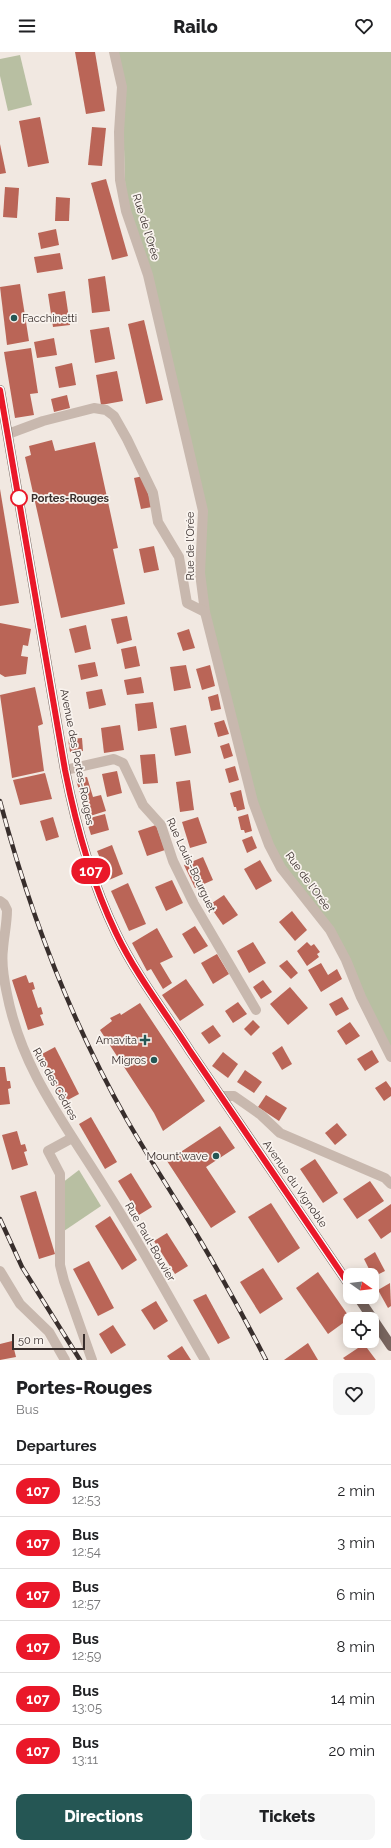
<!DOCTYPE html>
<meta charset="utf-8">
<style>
body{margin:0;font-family:Raleway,sans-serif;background:#f6f6f6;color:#202124;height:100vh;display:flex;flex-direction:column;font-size:15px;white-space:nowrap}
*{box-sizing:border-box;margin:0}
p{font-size:13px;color:#757577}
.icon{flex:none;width:22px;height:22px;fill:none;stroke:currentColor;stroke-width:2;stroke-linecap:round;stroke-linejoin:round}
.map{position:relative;height:1308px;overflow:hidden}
.drawer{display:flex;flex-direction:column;background:#fff;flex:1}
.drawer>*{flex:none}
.badge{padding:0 8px;border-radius:13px;font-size:14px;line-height:26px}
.needle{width:26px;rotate:104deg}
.buttons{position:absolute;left:343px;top:1216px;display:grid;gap:8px}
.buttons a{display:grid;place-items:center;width:36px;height:36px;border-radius:8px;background:#fff;box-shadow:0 2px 10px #0003;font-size:20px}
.scale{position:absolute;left:12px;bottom:10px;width:73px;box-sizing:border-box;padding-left:4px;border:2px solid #382e2c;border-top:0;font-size:11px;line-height:14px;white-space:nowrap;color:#382e2c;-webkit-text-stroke:3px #f9f3ee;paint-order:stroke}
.map>.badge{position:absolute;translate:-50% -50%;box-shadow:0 0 0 2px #fff}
h2{padding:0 16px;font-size:15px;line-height:36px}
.round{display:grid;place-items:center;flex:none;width:42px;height:42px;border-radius:8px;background:#f6f6f6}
.headline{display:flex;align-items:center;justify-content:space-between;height:68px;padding:0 16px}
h1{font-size:19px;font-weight:800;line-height:30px}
.primary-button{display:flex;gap:8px;margin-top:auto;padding:8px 16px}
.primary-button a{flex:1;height:46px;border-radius:8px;background:#255654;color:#fff;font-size:16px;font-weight:800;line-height:46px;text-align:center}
.primary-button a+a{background:#f6f6f6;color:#202124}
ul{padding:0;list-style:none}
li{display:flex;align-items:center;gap:12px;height:52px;padding:0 16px;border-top:1px solid #e0e0e0}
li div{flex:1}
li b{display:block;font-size:15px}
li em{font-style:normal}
li .badge{min-width:44px;font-weight:700;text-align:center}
header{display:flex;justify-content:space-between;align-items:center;height:52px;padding:0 16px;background:#fff;font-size:18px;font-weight:800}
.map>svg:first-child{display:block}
.green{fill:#b8bfa2}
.building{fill:#ba6557}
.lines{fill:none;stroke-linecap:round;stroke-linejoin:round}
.minor{stroke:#c8b8ae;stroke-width:10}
.major{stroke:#78655e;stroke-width:10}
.rail-casing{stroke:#382e2c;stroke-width:4.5}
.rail{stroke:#f9f3ee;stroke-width:3;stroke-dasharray:9;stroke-linecap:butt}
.line-casing{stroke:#fff;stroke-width:9}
.line{stroke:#ea1829;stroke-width:6}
.poi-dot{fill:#255654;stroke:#f9f3ee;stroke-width:1.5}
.stop-dot{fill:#fff;stroke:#ea1829;stroke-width:2}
.labels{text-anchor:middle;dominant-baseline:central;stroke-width:3.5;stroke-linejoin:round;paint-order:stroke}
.street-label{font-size:11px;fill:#382e2c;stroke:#f9f3ee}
.poi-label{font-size:11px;fill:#382e2c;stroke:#f9f3ee;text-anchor:end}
.stop-label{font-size:11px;font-weight:bold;fill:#382e2c;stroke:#f9f3ee;text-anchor:start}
</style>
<header><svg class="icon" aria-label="menu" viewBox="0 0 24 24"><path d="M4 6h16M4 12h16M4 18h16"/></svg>Railo<svg class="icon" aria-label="heart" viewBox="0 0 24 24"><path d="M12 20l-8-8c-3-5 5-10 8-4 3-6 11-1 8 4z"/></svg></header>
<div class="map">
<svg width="391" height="1308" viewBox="0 0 391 1308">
<rect width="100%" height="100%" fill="#f1e8e1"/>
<g class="green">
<path d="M114,0H391V1005L346,908L269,793L205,560L203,459L169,309L126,159L122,35Z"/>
<path d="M20,3L32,53L8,59L0,24V7Z"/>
<path d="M79,1118L101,1154L61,1181L62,1131Z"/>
</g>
<g class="building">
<path d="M75,0H95L105,59L86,62Z"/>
<path d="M40,65L49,111L28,115L19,69Z"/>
<path d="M92,75L106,76L102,114L88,113Z"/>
<path d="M0,92L6,121L0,122Z"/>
<path d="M106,127L128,204L112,208L91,131Z"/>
<path d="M5,135L19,136L17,166L3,165Z"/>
<path d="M56,145L70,146L69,169H55Z"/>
<path d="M56,177L59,193L41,197L38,181Z"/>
<path d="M60,201L63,217L37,221L34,205Z"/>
<path d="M105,224L110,259L92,261L88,227Z"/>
<path d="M20,232L29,289L7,293L0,235Z"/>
<path d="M65,239L70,273L53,275L48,242Z"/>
<path d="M144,268L163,348L146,352L128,272Z"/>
<path d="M109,275L115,307L95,311L90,278Z"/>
<path d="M54,286L57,303L37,306L34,290Z"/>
<path d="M31,296L38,341L30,342L34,363L15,366L4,300Z"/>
<path d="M72,311L76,333L59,336L55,315Z"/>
<path d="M117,319L123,349L101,353L96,323Z"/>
<path d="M67,343L70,356L54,360L51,347Z"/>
<path d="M52,388L55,399L95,390L118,496L113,497L125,552L61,566L25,405L31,403L29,394Z"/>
<path d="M143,424L152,455L141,457L134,426Z"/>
<path d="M0,437L19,551L0,554Z"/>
<path d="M154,494L159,518L144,521L139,497Z"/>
<path d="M127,564L132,588L117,592L111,567Z"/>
<path d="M0,571L31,577L28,594L23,593L21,604L28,605L26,622L5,625L0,622Z"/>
<path d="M86,573L91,597L75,601L69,577Z"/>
<path d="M189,577L195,596L183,599L177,581Z"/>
<path d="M136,594L140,614L125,617L121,597Z"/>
<path d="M95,610L98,624L81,628L78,613Z"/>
<path d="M186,613L191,636L174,639L170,615Z"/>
<path d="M210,613L215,634L202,638L196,617Z"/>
<path d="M141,625L144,641L127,643L124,628Z"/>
<path d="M35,635L43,672L38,674L44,719L12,726L0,643Z"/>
<path d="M102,637L106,653L89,657L86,640Z"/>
<path d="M218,642L221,657L211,659L208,645Z"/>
<path d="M153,650L157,676L138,679L135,652Z"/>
<path d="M224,668L229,682L218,685L214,671Z"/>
<path d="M120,673L124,698L104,701L101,676Z"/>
<path d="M186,673L191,701L175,704L170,676Z"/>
<path d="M82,686L83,699L70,700L68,687Z"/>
<path d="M229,691L233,704L224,707L220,694Z"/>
<path d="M155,702L158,731L143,732L140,703Z"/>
<path d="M235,714L239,728L229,731L225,717Z"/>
<path d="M117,719L122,741L107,745L102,722Z"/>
<path d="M45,721L52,747L20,753L13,728Z"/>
<path d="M87,725L93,745L101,743L106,759L87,765L76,728Z"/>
<path d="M190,728L194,758L180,760L176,730Z"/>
<path d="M241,738L245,757L237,759L236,755H234L230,741Z"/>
<path d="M105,762L109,778L91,783L86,767Z"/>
<path d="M248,762L252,779L245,781L244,778H241L238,765Z"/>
<path d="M53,765L59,785L46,789L40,769Z"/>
<path d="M198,765L207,791L190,796L182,770Z"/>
<path d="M156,773L165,798L147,804L138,779Z"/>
<path d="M252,784L257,796L247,801L242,788Z"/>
<path d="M112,793L123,822L109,828L97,799Z"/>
<path d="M203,805L213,828L195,836L184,813Z"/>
<path d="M260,808L272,829L256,838L244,817Z"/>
<path d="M172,828L183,851L166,859L155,835Z"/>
<path d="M128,831L146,872L129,879L111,839Z"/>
<path d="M224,843L238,863L223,873L209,853Z"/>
<path d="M292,859L307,878L295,889L279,870Z"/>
<path d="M195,874L208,894L194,902L182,882Z"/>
<path d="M157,876L173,905L160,911L172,931L163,937L151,917L147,919L132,891Z"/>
<path d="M253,890L266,911L249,921L237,899Z"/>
<path d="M307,890L311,894L314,892L320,900L317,902L319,905L307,914L297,899Z"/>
<path d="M217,902L229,922L213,932L201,911Z"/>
<path d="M287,908L298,921L291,927L279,914Z"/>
<path d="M321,911L328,923L337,917L342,927L321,940L308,918Z"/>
<path d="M26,923L29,931L33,930L35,937L32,938L38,956L41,955L43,962L40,963L44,973L28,978L12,928Z"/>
<path d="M186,927L204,953L180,969L162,943Z"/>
<path d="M263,928L272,940L261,947L253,935Z"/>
<path d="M290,935L308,956L288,973L270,952Z"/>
<path d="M342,945L349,957L336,964L329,952Z"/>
<path d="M238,950L247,962L233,971L225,959Z"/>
<path d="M140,951L205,1049L163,1079L154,1061L100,978L112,969L110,966L120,961L121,963Z"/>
<path d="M253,968L260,975L251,984L244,977Z"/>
<path d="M350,970L360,984L346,993L337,979Z"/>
<path d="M213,973L221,984L209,992L201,981Z"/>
<path d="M282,994L292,1012L282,1018L272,1001Z"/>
<path d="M55,995L79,1042L64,1050L40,1003Z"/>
<path d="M372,998L379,1010L365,1019L357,1007Z"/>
<path d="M223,1000L238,1012L228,1026L212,1014Z"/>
<path d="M0,1015H5L7,1029H10L11,1036L8,1037L10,1052L0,1053Z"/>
<path d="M245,1018L262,1030L254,1041L237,1030Z"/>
<path d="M386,1029L391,1036V1044L384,1049L375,1036Z"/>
<path d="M266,1043L287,1056L279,1069L258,1055Z"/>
<path d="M91,1065L117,1110L105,1117L79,1072Z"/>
<path d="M337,1071L347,1083L335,1093L325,1081Z"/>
<path d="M220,1074L235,1096L206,1115L236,1160L211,1176L167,1109Z"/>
<path d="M17,1079L21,1093L25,1092L27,1099L24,1100L28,1113L12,1118L2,1083Z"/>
<path d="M315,1107L338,1141L323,1151L300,1117Z"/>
<path d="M131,1121L152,1155L139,1163L118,1129Z"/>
<path d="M370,1129L384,1149L357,1167L343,1147Z"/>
<path d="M36,1139L55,1202L39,1207L20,1144Z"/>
<path d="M271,1151L300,1196L278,1211L248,1165Z"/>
<path d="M391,1152V1180L381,1187L368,1168Z"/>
<path d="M110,1164L137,1208L122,1218L95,1174Z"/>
<path d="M167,1181L188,1214L175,1222L154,1189Z"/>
<path d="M375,1200L385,1219L373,1225L364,1207Z"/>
<path d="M89,1209L114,1256L98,1264L73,1217Z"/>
<path d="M263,1216L283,1247L260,1262L240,1230Z"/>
<path d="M318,1220L350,1266L328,1282L296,1236Z"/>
<path d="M390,1231L391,1254L388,1256L378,1238Z"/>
<path d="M206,1242L230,1286L218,1292L193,1248Z"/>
<path d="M156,1249L168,1269L154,1278L141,1258Z"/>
<path d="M113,1273L126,1293L111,1302L99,1282Z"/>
<path d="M12,1289L16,1305L0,1308V1292Z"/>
<path d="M308,1291L318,1308H284Z"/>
<path d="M364,1292L376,1308H345L343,1306Z"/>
<path d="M182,1294L191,1308H170L167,1304Z"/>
</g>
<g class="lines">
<g class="minor">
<path d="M114,0L122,35L119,80L120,128L126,159L148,223L203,459L200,521L205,560L253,750L269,793L281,816L330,878L346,908L361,945L391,1005"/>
<path d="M8,382L43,369L94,356L106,358L114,364L127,387L153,441L158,470L179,505L187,551L205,560"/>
<path d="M65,718L114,707L123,711L143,753L161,773L173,809L194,852L256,958"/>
<path d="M0,849L4,852L7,858C7,871 4,884 3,897C1,912 4,928 7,942C22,1019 66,1073 106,1138C141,1193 172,1251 205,1308"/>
<path d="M221,1044H234L261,1063L280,1081L385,1126L391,1132"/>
<path d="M72,1086L48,1099L60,1122V1213L64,1229L92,1308"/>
<path d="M0,1219L20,1252L49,1280L65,1308"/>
</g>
<g class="major">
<path d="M0,338L65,718C76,774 91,829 116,881C136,923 165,960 190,999C243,1078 297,1155 350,1234"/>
<path d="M358,1245L391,1294"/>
</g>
<g class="rail-casing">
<g id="rail">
<path d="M0,749C29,859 71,969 127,1068C150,1108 176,1147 200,1188C223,1227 245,1267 266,1308"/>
<path d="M0,1167L22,1215L80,1308"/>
</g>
</g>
<use href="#rail" class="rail"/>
</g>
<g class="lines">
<g class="line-casing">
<path id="line" d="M0,338L65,718C76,774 91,829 116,881C136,923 165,960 190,999C243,1078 297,1155 350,1234"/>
</g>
<use href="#line" class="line"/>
</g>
<g class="poi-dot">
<circle cx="14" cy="266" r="4"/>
<path d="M143 982h4v4h4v4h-4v4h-4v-4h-4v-4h4z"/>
<circle cx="154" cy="1008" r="4"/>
<circle cx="216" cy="1104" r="4"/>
</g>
<circle class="stop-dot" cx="19" cy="446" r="8"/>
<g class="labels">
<g class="street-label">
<text transform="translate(146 175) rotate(73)">Rue de l'Orée</text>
<text transform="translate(190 494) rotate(-90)">Rue de l'Orée</text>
<text transform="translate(77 705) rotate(79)">Avenue des Portes-Rouges</text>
<text transform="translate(191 813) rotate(65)">Rue Louis-Bourguet</text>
<text transform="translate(308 829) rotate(54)">Rue de l'Orée</text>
<text transform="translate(55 1032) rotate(61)">Rue des Cèdres</text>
<text transform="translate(295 1132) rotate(55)">Avenue du Vignoble</text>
<text transform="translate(150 1190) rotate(60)">Rue Paul-Bouvier</text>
</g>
<g class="poi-label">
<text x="22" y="266" text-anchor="start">Facchinetti</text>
<text x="137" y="988">Amavita</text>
<text x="146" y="1008">Migros</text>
<text x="208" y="1104">Mount'wave</text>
</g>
<g class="stop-label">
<text x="31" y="446">Portes-Rouges</text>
</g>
</g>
</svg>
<div class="buttons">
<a><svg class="needle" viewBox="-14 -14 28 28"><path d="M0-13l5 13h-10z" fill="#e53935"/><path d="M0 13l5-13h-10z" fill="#757577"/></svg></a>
<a><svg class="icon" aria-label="locate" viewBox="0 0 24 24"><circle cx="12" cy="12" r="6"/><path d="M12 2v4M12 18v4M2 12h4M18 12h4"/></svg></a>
</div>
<div class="scale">50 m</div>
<b class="badge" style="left:91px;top:819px;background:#ea1829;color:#fff">107</b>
</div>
<section class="drawer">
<div class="headline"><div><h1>Portes-Rouges</h1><p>Bus</p></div><a class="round"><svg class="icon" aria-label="heart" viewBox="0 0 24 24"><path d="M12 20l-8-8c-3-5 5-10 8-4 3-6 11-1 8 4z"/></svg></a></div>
<h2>Departures</h2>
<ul>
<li><span class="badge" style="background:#ea1829;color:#fff">107</span><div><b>Bus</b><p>12:53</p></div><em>2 min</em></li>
<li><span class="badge" style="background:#ea1829;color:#fff">107</span><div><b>Bus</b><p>12:54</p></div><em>3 min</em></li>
<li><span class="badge" style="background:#ea1829;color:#fff">107</span><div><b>Bus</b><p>12:57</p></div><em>6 min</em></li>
<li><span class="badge" style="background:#ea1829;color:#fff">107</span><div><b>Bus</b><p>12:59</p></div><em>8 min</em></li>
<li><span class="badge" style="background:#ea1829;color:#fff">107</span><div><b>Bus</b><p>13:05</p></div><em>14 min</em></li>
<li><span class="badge" style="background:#ea1829;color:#fff">107</span><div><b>Bus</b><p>13:11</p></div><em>20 min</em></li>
</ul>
<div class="primary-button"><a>Directions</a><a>Tickets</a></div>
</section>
